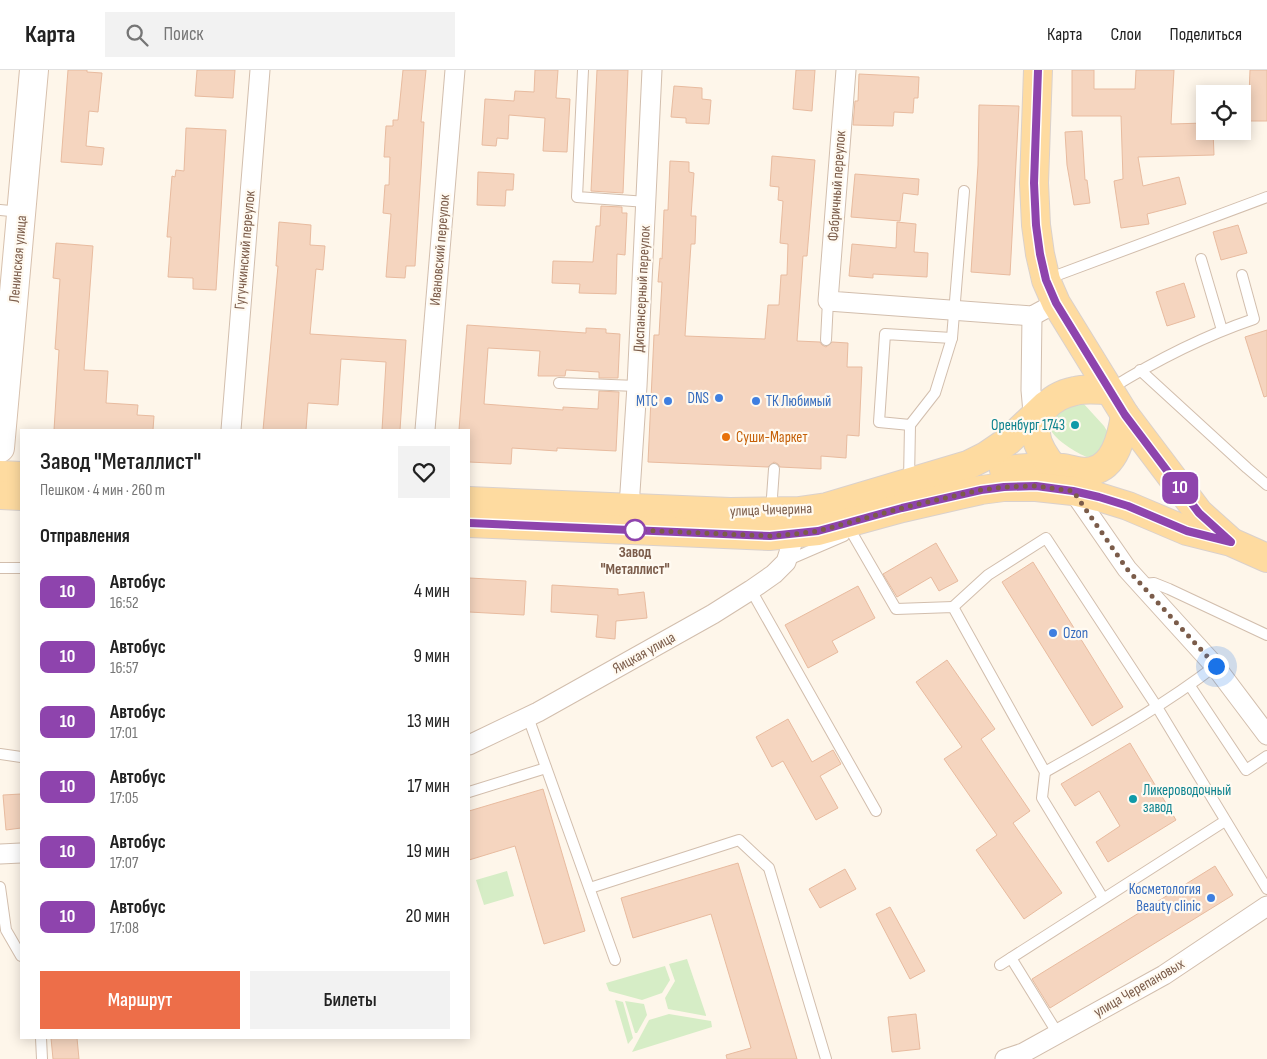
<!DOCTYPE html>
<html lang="ru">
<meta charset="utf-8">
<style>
body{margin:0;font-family:"Sofia Sans Condensed",sans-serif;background:#f2f2f2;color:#222;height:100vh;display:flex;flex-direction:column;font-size:19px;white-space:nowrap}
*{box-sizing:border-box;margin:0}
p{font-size:16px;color:#767676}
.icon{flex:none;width:28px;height:28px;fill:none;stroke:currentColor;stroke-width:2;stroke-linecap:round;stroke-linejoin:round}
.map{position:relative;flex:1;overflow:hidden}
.details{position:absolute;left:20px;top:359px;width:450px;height:610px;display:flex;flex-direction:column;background:#fff;border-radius:0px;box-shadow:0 2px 12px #0003}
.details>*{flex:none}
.badge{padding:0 10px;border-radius:8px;font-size:18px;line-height:32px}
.buttons{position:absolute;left:1196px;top:15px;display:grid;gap:10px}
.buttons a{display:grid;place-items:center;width:55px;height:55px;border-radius:0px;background:#fff;box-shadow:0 2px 12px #0003;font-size:25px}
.you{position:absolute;width:25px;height:25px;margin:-12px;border:4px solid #fff;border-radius:50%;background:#1a73e8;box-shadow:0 0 0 8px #1a73e833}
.map>.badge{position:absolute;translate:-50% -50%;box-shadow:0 0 0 2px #fff}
h2{padding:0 20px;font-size:19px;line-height:45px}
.round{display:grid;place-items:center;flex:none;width:52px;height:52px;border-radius:0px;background:#f2f2f2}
.overview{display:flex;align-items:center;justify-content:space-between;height:85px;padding:0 20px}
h1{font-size:24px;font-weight:600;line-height:38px}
.cta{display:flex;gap:10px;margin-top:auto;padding:10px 20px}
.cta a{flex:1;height:58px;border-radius:0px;background:#ed6e49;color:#fff;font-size:20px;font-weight:600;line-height:58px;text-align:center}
.cta a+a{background:#f2f2f2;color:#222}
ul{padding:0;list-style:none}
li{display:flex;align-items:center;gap:15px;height:65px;padding:0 20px}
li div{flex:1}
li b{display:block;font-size:19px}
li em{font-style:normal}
li .badge{min-width:55px;font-weight:700;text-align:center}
header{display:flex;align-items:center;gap:30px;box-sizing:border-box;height:70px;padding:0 25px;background:#fff;border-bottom:1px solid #e0e0e0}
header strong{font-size:24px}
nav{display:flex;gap:28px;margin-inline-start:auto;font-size:18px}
.search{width:350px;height:45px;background:#f2f2f2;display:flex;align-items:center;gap:12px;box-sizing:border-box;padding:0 18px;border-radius:0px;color:#767676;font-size:19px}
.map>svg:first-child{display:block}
.green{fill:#d6edc6}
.building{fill:#f5d5bf;stroke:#e8bb9f}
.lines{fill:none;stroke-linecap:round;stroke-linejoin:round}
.lane-casing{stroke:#d2bead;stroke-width:12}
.street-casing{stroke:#d2bead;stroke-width:21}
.secondary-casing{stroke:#d7c0ad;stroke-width:30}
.primary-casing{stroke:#dad1cc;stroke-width:30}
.lane{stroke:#fff;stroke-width:10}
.street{stroke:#fff;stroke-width:19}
.secondary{stroke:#fff;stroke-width:28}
.primary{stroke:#fedba0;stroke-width:28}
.line-casing{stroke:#fff;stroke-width:11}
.line{stroke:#8e44ad;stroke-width:8}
.walk{stroke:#7b5c4a;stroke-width:5;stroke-dasharray:0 9}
.shop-dot{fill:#3f7fe0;stroke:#fffaf1;stroke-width:2}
.culture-dot{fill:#0f9aa8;stroke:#fffaf1;stroke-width:2}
.food-dot{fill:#e8710a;stroke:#fffaf1;stroke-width:2}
.stop-dot{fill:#fff;stroke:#8e44ad;stroke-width:2.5}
.labels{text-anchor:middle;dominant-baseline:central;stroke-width:4.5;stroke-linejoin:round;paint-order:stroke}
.street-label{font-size:15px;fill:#7b5c4a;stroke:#fffaf1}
.shop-label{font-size:15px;fill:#366cbe;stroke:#fffaf1;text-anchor:end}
.culture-label{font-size:15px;fill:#0d838f;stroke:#fffaf1;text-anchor:end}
.food-label{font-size:15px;fill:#c56008;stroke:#fffaf1;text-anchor:start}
.stop-label{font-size:15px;font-weight:bold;fill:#7b5c4a;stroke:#fffaf1}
</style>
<header>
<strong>Карта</strong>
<div class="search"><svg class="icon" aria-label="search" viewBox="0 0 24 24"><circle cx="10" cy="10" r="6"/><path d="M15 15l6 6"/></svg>Поиск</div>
<nav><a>Карта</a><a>Слои</a><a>Поделиться</a></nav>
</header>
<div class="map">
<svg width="1267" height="989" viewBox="0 0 1267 989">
<rect width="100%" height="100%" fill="#fef6ea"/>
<g class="green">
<path d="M1083,333L1104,356L1110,366L1095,386C1093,386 1090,387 1087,387C1078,384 1054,369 1051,360C1049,354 1052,346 1054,340Z"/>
<path d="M507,801L514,826L484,835L476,810Z"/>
<path d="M687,889L706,945V946L668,939L665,928L675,911L669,894Z"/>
<path d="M665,896L670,910L662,923L642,930L609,921L606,913Z"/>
<path d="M615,930L623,932L633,968L628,974Z"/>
<path d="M625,931L644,934L647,945L637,963H635Z"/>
<path d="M669,944L711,951L712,957L632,982L649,950Z"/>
</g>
<g class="building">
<path d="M68,0H87V2L102,3L98,42L89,41L86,76L104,78L102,95L61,92Z"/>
<path d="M197,0H235L233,28L195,26Z"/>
<path d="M403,0H426L421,52H424L415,196H406L405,208L386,207L391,144L383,143L385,115H389L390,87H384L386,56H393V50H398Z"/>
<path d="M535,0H558L556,28L570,29L567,82L543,81L545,48L509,45L508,69L497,68L496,76L482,75L485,29L514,31L515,21L534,22Z"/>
<path d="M597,0H628L623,123L591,121Z"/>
<path d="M796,0H815L812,41L793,39Z"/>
<path d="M1072,0H1094V19H1135L1136,0H1174L1171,54L1205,53V61H1213L1214,85L1138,87L1143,116L1179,107L1186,134L1147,144L1149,154L1121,158L1114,111L1123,109L1121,46H1072Z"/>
<path d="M1250,0H1267V51H1248Z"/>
<path d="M859,4L919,7L918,28H914L913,43L894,42L893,56L853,55L855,31H858Z"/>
<path d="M674,16L702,18V29L711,30L709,54L686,53V48L671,47Z"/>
<path d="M979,35L1019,36L1010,205L971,202L978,95Z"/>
<path d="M186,58L226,60L216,220L193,219V208L168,207L171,167H167L172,106L175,107L176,100L184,101Z"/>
<path d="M1082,61L1085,110H1087L1090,133L1074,135L1067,95L1065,62Z"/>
<path d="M772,86L815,90L807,186H803L797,271L820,272L822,275L826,277L832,272L848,273L847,297H862L859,366L847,365L846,388L821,386V399L780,397L778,394L774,392L768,397L648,392L654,265H659L662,212H658L660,188L662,189L664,140H668L670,91L689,92V102L694,103L691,146H696L695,174H691L685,266L765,269L768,235H779L781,205H787L788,174L780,173L783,131L778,130L779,117L770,116Z"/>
<path d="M478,102L514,104L513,120H506L505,136L477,135Z"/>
<path d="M855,104L919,109L918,125L903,123L900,151L851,147Z"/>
<path d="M601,136L622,137V143H627L625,185L617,184L616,224L579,223L580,214L552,213L553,191L593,192L596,156H600Z"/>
<path d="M279,152L311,155L310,175L325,176L323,200L316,199L310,264L406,270L400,360H382L386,292L341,289L338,335L308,333L306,360H263L278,196H276Z"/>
<path d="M897,152L916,154L914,182L928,183L927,207L873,204V208L849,206L852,174L896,178Z"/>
<path d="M1238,155L1247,183L1221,190L1213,162Z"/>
<path d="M56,173L93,176L84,300L108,301L106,333L138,335L137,345L154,346L153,360H54L59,280L55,279L60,209L53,208Z"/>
<path d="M1184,213L1195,247L1167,256L1156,222Z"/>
<path d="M467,255L586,263V258L606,259V263L620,264L618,308H599V302L566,300L565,306H538L540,281L488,278L484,334L563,340V337L598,339L599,321L619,322L616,381L557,378V381L512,378L511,394L469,392V360H459Z"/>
<path d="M1267,260V326L1264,327L1245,267Z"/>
<path d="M936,473L958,511L939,521L931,507L897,527L883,504Z"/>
<path d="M1033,492L1123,637L1092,656L1002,512Z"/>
<path d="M469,508L526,511L524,545L469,542Z"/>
<path d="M552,515L618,519V525L644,522L647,548L616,551L615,569L596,567L598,545L551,542Z"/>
<path d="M858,516L875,548L832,571L838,582L808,598L785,555Z"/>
<path d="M947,590L995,659L981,669L1030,741L1013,753L1062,823L1024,849L976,780L997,765L944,689L962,677L916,612Z"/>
<path d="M788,649L812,692L833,680L841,694L820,706L838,738L816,750L783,691L772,697L756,667Z"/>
<path d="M1130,673L1176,750L1108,792L1096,772L1120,756L1099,721L1075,736L1061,714Z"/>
<path d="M543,719L585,861L544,874L515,776L469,790V741Z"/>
<path d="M21,724V758L6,760L3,725Z"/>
<path d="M738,793L770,899L797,989H727L726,985L751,978L711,844L633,868L621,828Z"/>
<path d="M1215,796L1233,825L1050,938L1032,909Z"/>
<path d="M845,799L856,819L820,838L809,819Z"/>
<path d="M890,837L925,901L910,909L876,844Z"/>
<path d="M916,944L920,979L892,982L888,947Z"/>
<path d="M51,968H77L79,989H53Z"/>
</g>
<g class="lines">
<g class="lane-casing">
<g id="lane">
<path d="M583,0L577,127L647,132"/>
<path d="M0,140L21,142"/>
<path d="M1201,189L1222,260"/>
<path d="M1047,209L1267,127"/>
<path d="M826,270L828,231"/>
<path d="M1140,300L1247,398L1267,415"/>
<path d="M559,313L637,316"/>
<path d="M1110,319C1155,291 1204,266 1254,249L1242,205"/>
<path d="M910,355L879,352L885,264L952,268"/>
<path d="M909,410L910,355L935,323L952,268L964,121"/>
<path d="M771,441L774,399"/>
<path d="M849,454L852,463L896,539L953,537L1045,702L1042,728L1103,828"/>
<path d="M786,491L844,466"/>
<path d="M0,498H21"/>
<path d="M1142,514L1154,513L1169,519L1267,565"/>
<path d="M751,520L876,741"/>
<path d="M953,537L988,505L1046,468L1157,637L1267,819"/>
<path d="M1190,616L1246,700L1267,686"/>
<path d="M528,647L615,890"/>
<path d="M0,684L21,687"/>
<path d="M1045,702C1103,669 1162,637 1215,596"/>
<path d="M469,722L546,698"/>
<path d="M0,817L6,860L21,886"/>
<path d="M590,818L739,770L769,798L826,989"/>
<path d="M1011,888L1058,964"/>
<path d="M1000,895L1225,751"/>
<path d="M41,968L42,989"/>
</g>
</g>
<g class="street-casing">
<g id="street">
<path d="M846,0L828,231L1032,246L1056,233"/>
<path d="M1032,246L1031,320L1034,354"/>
<path d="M231,360L260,0"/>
<path d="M425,360L455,0"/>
<path d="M1073,421L1127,499L1215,596L1267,665"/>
<path d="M629,437L637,316L652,0"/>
<path d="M469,675L538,642L713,544L751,520L774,504L786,492L795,464"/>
<path d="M0,784L21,783"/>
<path d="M1005,989L1023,983L1164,905L1267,836"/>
</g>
</g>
<g class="secondary-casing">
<path id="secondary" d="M0,378L34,0"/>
</g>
<g class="primary-casing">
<g id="primary">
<path d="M1038,0L1034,113L1036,155L1040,184L1046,210L1056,233L1125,345L1199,443L1228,469"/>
<path d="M1004,400C1022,398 1043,397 1062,398C1072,399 1082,404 1092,401C1116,396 1122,365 1125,345"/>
<path d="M0,405L21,406"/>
<path d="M1062,408C1053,398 1043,386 1038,373C1029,346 1050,326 1075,321C1085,318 1098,320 1109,320"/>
<path d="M0,425L21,426"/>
<path d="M469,431L730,442L799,441L827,437L968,395L986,386L1008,371L1046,335"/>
<path d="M469,453L769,466L818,461L902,438L981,420L1004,417H1036L1073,421L1099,427L1128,436L1187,461L1231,472L1267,488"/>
</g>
</g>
<use href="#lane" class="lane"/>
<use href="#street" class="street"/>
<use href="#secondary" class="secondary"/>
<use href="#primary" class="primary"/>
</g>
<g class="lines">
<g class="line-casing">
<path id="line" d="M469,453L770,466L818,461L902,438L981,420L1004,417L1036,416L1073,421L1099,427L1128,436L1187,461L1231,472L1199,443L1125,345L1056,233L1046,210L1040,184L1036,155L1034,113L1038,0"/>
</g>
<use href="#line" class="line"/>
<path class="walk" d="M635,460L770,466L795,464L818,461L902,438L981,420L1004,417L1036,416L1073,421L1127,499L1216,596"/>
</g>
<g class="shop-dot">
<circle cx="719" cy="328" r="5"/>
<circle cx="668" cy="331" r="5"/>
<circle cx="756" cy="331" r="5"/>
<circle cx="1053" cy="563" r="5"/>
<circle cx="1211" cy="828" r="5"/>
</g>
<g class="culture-dot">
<circle cx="1075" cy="355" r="5"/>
<circle cx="1133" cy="729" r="5"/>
</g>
<circle class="food-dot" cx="726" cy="367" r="5"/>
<circle class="stop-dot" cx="635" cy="460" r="10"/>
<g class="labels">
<g class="street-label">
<text transform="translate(837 116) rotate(-86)">Фабричный переулок</text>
<text transform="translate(245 180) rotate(-85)">Гугучкинский переулок</text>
<text transform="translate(440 180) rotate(-85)">Ивановский переулок</text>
<text transform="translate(18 189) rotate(-85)">Ленинская улица</text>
<text transform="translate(642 219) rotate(-87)">Диспансерный переулок</text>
<text transform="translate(771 440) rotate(-2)">улица Чичерина</text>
<text transform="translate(644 583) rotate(-29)">Яицкая улица</text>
<text transform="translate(1139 918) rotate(-30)">улица Черепановых</text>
</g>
<g class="shop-label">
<text x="709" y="328">DNS</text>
<text x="658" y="331">МТС</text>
<text x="766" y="331" text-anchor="start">ТК Любимый</text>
<text x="1063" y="563" text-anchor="start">Ozon</text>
<text x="1201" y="819">Косметология<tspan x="1201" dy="17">Beauty clinic</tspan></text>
</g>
<g class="culture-label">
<text x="1065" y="355">Оренбург 1743</text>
<text x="1143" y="720" text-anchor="start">Ликероводочный<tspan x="1143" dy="17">завод</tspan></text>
</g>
<g class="food-label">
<text x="736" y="367">Суши-Маркет</text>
</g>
<g class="stop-label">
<text x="635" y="482">Завод<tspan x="635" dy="17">"Металлист"</tspan></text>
</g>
</g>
</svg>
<div class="buttons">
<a><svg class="icon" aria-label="locate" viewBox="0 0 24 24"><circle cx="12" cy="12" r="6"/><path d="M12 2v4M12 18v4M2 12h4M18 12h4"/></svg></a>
</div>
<div class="you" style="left:1216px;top:596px"></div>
<b class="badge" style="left:1180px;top:418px;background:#8e44ad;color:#fff">10</b>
<section class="details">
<div class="overview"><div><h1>Завод &quot;Металлист&quot;</h1><p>Пешком · 4 мин · 260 m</p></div><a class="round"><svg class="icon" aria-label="heart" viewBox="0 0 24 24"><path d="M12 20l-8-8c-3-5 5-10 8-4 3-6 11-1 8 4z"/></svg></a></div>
<h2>Отправления</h2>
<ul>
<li><span class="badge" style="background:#8e44ad;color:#fff">10</span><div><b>Автобус</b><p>16:52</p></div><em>4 мин</em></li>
<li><span class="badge" style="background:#8e44ad;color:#fff">10</span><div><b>Автобус</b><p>16:57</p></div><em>9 мин</em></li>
<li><span class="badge" style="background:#8e44ad;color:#fff">10</span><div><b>Автобус</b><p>17:01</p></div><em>13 мин</em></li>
<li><span class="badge" style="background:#8e44ad;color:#fff">10</span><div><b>Автобус</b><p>17:05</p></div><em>17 мин</em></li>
<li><span class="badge" style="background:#8e44ad;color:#fff">10</span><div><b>Автобус</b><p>17:07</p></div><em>19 мин</em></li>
<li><span class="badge" style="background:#8e44ad;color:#fff">10</span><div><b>Автобус</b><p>17:08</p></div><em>20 мин</em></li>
</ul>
<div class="cta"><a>Маршрут</a><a>Билеты</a></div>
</section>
</div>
